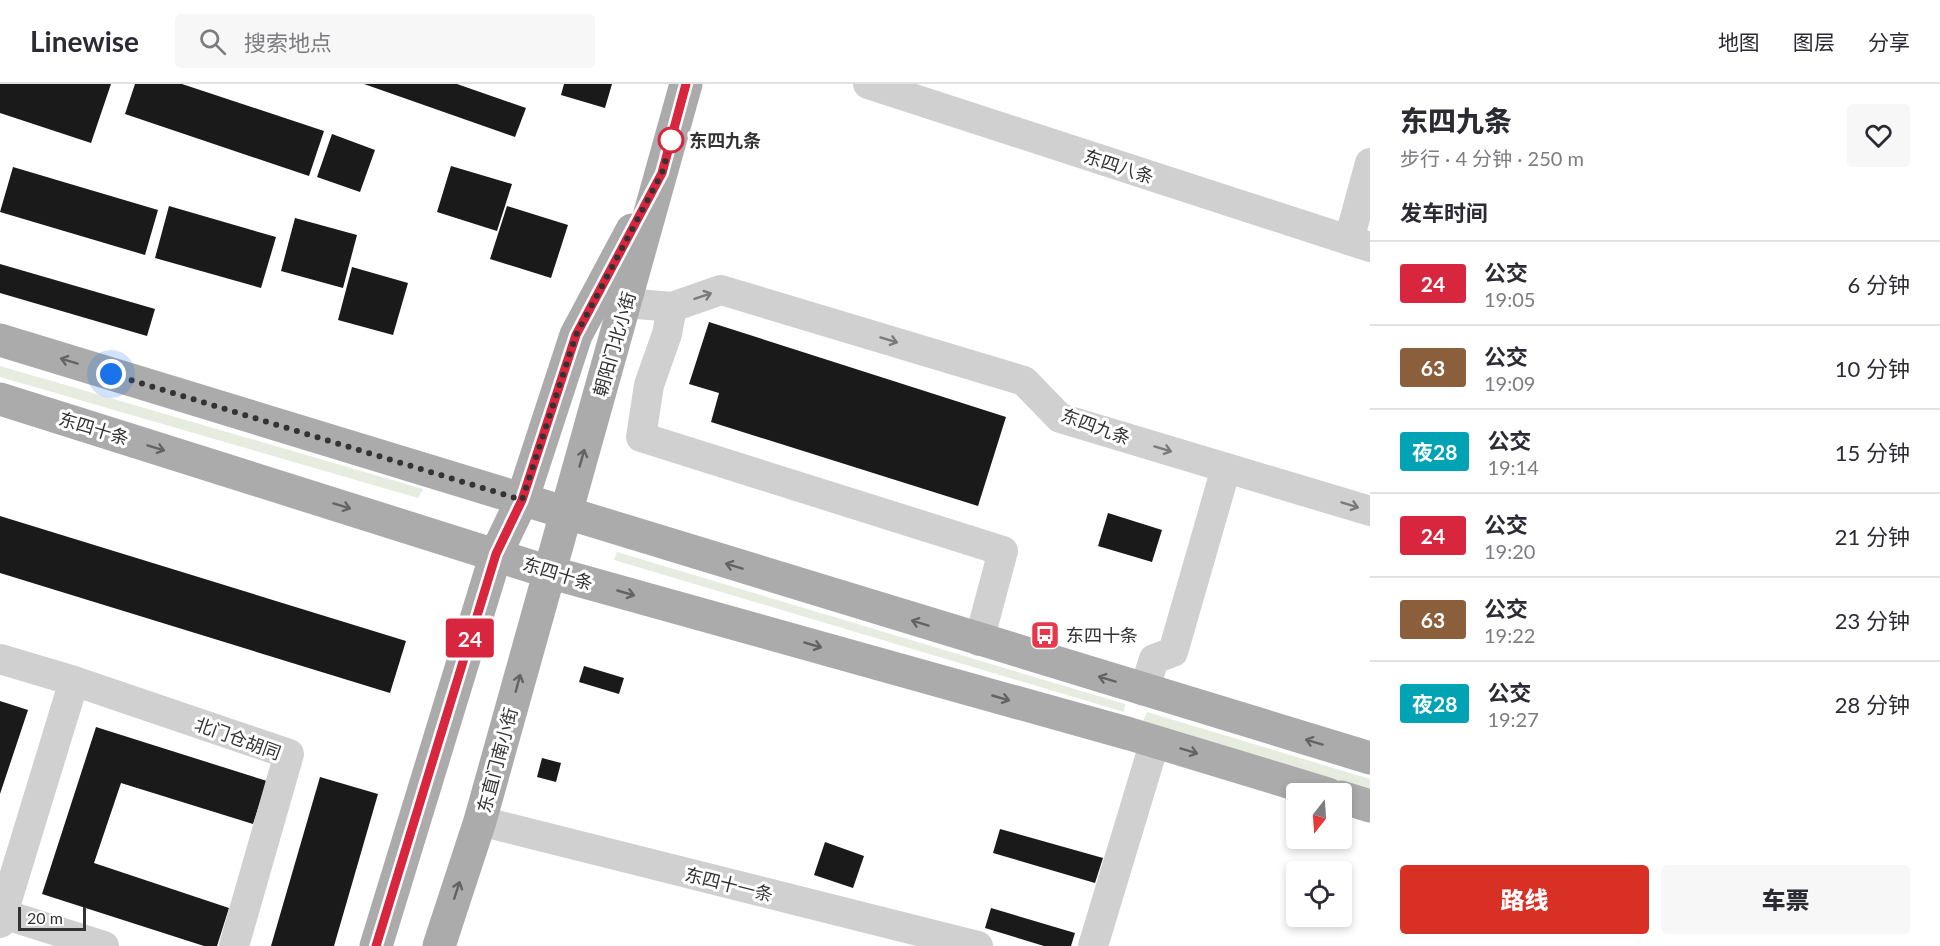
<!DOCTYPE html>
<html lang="zh">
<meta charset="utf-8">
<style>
body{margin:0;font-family:Lato,"Noto Sans SC",sans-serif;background:#f7f7f7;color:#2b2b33;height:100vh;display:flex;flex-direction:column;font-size:22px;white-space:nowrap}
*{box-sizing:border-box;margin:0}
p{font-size:20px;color:#7c7c81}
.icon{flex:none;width:33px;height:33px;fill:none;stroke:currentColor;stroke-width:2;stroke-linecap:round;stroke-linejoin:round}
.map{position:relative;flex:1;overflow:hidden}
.details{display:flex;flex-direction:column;background:#fff;width:570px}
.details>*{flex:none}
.badge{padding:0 12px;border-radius:4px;font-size:21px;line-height:39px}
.needle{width:39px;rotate:197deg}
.buttons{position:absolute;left:1286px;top:699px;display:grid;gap:12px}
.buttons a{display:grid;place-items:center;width:66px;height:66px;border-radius:6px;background:#fff;box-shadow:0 3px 9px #0003;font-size:30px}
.scale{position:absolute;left:18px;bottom:15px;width:68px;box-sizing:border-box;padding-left:6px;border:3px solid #333;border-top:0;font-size:16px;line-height:21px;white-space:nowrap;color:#333;-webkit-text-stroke:4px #fff;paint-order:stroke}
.you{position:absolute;width:30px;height:30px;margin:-15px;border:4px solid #fff;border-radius:50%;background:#1a73e8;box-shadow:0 0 0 9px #1a73e833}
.map>.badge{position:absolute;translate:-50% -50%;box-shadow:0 0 0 3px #fff}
h2{padding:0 30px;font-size:22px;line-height:54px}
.round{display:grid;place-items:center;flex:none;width:63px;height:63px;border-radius:6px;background:#f7f7f7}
.overview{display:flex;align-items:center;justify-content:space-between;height:102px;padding:0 30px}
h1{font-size:28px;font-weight:800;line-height:45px}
.cta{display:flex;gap:12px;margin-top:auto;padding:12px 30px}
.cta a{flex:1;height:69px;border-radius:6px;background:#d93025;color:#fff;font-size:24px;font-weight:800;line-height:69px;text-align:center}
.cta a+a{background:#f7f7f7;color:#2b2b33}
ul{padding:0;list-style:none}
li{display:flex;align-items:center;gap:18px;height:84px;padding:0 30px;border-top:2px solid #e1e1e2}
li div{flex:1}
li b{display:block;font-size:22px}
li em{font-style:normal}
li .badge{min-width:66px;font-weight:700;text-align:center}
header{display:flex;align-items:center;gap:36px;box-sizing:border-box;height:84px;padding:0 30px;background:#fff;border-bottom:2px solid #e1e1e2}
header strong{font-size:28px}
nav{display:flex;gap:33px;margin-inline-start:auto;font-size:21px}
.search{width:420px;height:54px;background:#f7f7f7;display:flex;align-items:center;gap:15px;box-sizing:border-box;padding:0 21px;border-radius:6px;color:#7c7c81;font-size:22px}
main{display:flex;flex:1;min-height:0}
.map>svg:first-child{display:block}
.green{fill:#e6ecdf}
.building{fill:#1a1a1a}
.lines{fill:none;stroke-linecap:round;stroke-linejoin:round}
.minor{stroke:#d0d0d0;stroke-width:30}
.major{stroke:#ababab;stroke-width:33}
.oneway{stroke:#7a7a7a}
.oneway2{stroke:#636363}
.line-casing{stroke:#fff;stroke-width:14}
.line{stroke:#d7263d;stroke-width:9}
.walk{stroke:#333;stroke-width:6;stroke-dasharray:0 10.8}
.stop-dot{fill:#fff;stroke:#d7263d;stroke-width:3}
.labels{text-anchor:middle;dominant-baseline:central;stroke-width:6;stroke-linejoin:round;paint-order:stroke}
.stop-label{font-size:18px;font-weight:bold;fill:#333;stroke:#fff;text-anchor:start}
.street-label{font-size:18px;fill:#333;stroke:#fff}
.poi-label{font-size:18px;fill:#333;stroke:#fff;text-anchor:start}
</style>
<header>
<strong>Linewise</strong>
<div class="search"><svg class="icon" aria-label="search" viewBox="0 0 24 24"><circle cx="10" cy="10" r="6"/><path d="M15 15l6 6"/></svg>搜索地点</div>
<nav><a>地图</a><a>图层</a><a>分享</a></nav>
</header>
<main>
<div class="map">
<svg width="1370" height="862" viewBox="0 0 1370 862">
<rect width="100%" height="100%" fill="#fff"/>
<g class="green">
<path d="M0,282L423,405L418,414L0,293Z"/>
<path d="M617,468L1125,620L1124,628L614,476Z"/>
<path d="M1147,628L1370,695V706L1143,637Z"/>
</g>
<g class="building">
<path d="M0,0H111L91,59L0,29Z"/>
<path d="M135,0H182L324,47L309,92L125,30Z"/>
<path d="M364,0H457L526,24L515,53Z"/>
<path d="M564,0H612L605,24L561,11Z"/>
<path d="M332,50L375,66L360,108L317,93Z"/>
<path d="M451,82L512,100L497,147L437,128Z"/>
<path d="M13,83L158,126L145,171L0,128Z"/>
<path d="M169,122L276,153L261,204L155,174Z"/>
<path d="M507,122L568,141L551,194L490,175Z"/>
<path d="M295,134L357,151L343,204L281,187Z"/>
<path d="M0,180L155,225L147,252L0,209Z"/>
<path d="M352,183L408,199L393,251L338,236Z"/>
<path d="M709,238L1006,333L978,422L711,338L719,309L689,300Z"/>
<path d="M1108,429L1162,446L1152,478L1098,462Z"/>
<path d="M0,432L406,557L390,609L0,489Z"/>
<path d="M584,582L624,594L619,610L579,598Z"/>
<path d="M0,617L28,626L0,710Z"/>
<path d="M96,643L267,697L253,740L121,699L94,779L229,824L217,862H204L42,810Z"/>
<path d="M542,674L561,679L556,698L537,693Z"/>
<path d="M320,693L378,710L334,862H271Z"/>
<path d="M1000,745L1103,774L1095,799L993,769Z"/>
<path d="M825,758L864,772L853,804L814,791Z"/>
<path d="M991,824L1075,849L1071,862H1044L985,844Z"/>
</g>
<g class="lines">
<g class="minor">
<path d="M868,0L1370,163"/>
<path d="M1349,156L1370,79"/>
<path d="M626,219L672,223L721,206L1024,297L1060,334L1370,427"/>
<path d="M672,223L667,250L649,301L641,353L1003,467L979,557"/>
<path d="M0,575L74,597L289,670L234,862"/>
<path d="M1144,607L1154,575L1173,568L1226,384"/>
<path d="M480,737L978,862"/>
<path d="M0,829L104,862"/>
<path d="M0,839L74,597"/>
<path d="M1093,862L1155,657"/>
</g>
<g class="major">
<path d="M0,256L1370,674"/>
<path d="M0,315L549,488L1130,650L1328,710"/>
<path d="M1341,713L1370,722"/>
<path d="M376,862L496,470L522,416L576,251L632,146"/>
<path d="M439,862L480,737L686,0"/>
</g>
</g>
<defs><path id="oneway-shaft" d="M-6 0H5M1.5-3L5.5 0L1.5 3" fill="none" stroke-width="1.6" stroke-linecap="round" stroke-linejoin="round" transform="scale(1.5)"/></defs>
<g class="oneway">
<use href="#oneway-shaft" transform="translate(703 212) rotate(-19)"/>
<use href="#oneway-shaft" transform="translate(889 256) rotate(17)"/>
<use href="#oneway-shaft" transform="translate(1163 365) rotate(17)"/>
<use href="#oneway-shaft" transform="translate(1350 421) rotate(17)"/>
</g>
<g class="oneway2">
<use href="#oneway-shaft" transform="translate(69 277) rotate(-163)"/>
<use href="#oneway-shaft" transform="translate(156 364) rotate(17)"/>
<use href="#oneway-shaft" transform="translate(582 374) rotate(-74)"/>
<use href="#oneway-shaft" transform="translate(342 422) rotate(17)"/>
<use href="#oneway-shaft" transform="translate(734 482) rotate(-163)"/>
<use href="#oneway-shaft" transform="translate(626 509) rotate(16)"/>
<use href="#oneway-shaft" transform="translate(920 539) rotate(-163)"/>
<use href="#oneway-shaft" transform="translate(813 561) rotate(16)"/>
<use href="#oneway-shaft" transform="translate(1107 595) rotate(-163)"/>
<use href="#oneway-shaft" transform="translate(518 599) rotate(-75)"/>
<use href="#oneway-shaft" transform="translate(1001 614) rotate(16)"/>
<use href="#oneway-shaft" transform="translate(1314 658) rotate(-163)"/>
<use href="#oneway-shaft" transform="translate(1189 667) rotate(17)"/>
<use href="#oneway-shaft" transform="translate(457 806) rotate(-72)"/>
</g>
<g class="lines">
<g class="line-casing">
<path id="line" d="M376,862L496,470L522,416L576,251L662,89L686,0"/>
</g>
<use href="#line" class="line"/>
<path class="walk" d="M111,290L522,416L576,251L662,89L673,50L671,56"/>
</g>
<defs>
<g id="bus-square" transform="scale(1.5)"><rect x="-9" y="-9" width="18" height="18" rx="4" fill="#e8374b" stroke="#fff"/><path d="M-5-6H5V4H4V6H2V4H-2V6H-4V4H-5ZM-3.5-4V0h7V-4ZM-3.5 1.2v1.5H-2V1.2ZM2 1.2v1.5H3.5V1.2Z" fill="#fff"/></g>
</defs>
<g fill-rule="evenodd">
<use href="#bus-square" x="1045" y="551"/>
</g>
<circle class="stop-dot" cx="671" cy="56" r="12"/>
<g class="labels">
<g class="stop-label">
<text x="689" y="56">东四九条</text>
</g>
<g class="street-label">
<text transform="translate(1119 82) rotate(18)">东四八条</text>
<text transform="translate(614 260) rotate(-74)">朝阳门北小街</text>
<text transform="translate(1096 342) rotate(20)">东四九条</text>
<text transform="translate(94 344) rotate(17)">东四十条</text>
<text transform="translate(558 489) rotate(17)">东四十条</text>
<text transform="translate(238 654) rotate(20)">北门仓胡同</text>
<text transform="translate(497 676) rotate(-75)">东直门南小街</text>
<text transform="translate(729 800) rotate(14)">东四十一条</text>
</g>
<g class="poi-label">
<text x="1066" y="551">东四十条</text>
</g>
</g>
</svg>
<div class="buttons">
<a><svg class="needle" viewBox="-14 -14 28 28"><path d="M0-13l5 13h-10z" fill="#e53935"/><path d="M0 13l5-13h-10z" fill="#7c7c81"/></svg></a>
<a><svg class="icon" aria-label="locate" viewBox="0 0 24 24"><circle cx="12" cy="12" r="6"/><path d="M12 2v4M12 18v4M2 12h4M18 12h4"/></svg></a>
</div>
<div class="scale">20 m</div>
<div class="you" style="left:111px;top:290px"></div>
<b class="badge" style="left:470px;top:554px;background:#d7263d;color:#fff">24</b>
</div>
<section class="details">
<div class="overview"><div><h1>东四九条</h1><p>步行 · 4 分钟 · 250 m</p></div><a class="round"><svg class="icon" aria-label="heart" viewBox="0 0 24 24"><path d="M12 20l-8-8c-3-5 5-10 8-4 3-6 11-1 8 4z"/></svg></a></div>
<h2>发车时间</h2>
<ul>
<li><span class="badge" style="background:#d7263d;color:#fff">24</span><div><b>公交</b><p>19:05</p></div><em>6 分钟</em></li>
<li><span class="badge" style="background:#8b5e3c;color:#fff">63</span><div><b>公交</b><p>19:09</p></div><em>10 分钟</em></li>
<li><span class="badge" style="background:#00a3b4;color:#fff">夜28</span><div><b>公交</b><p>19:14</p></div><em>15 分钟</em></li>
<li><span class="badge" style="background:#d7263d;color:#fff">24</span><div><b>公交</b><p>19:20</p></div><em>21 分钟</em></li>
<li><span class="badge" style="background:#8b5e3c;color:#fff">63</span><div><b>公交</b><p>19:22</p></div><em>23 分钟</em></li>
<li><span class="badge" style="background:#00a3b4;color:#fff">夜28</span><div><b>公交</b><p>19:27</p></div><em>28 分钟</em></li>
</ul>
<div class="cta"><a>路线</a><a>车票</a></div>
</section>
</main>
